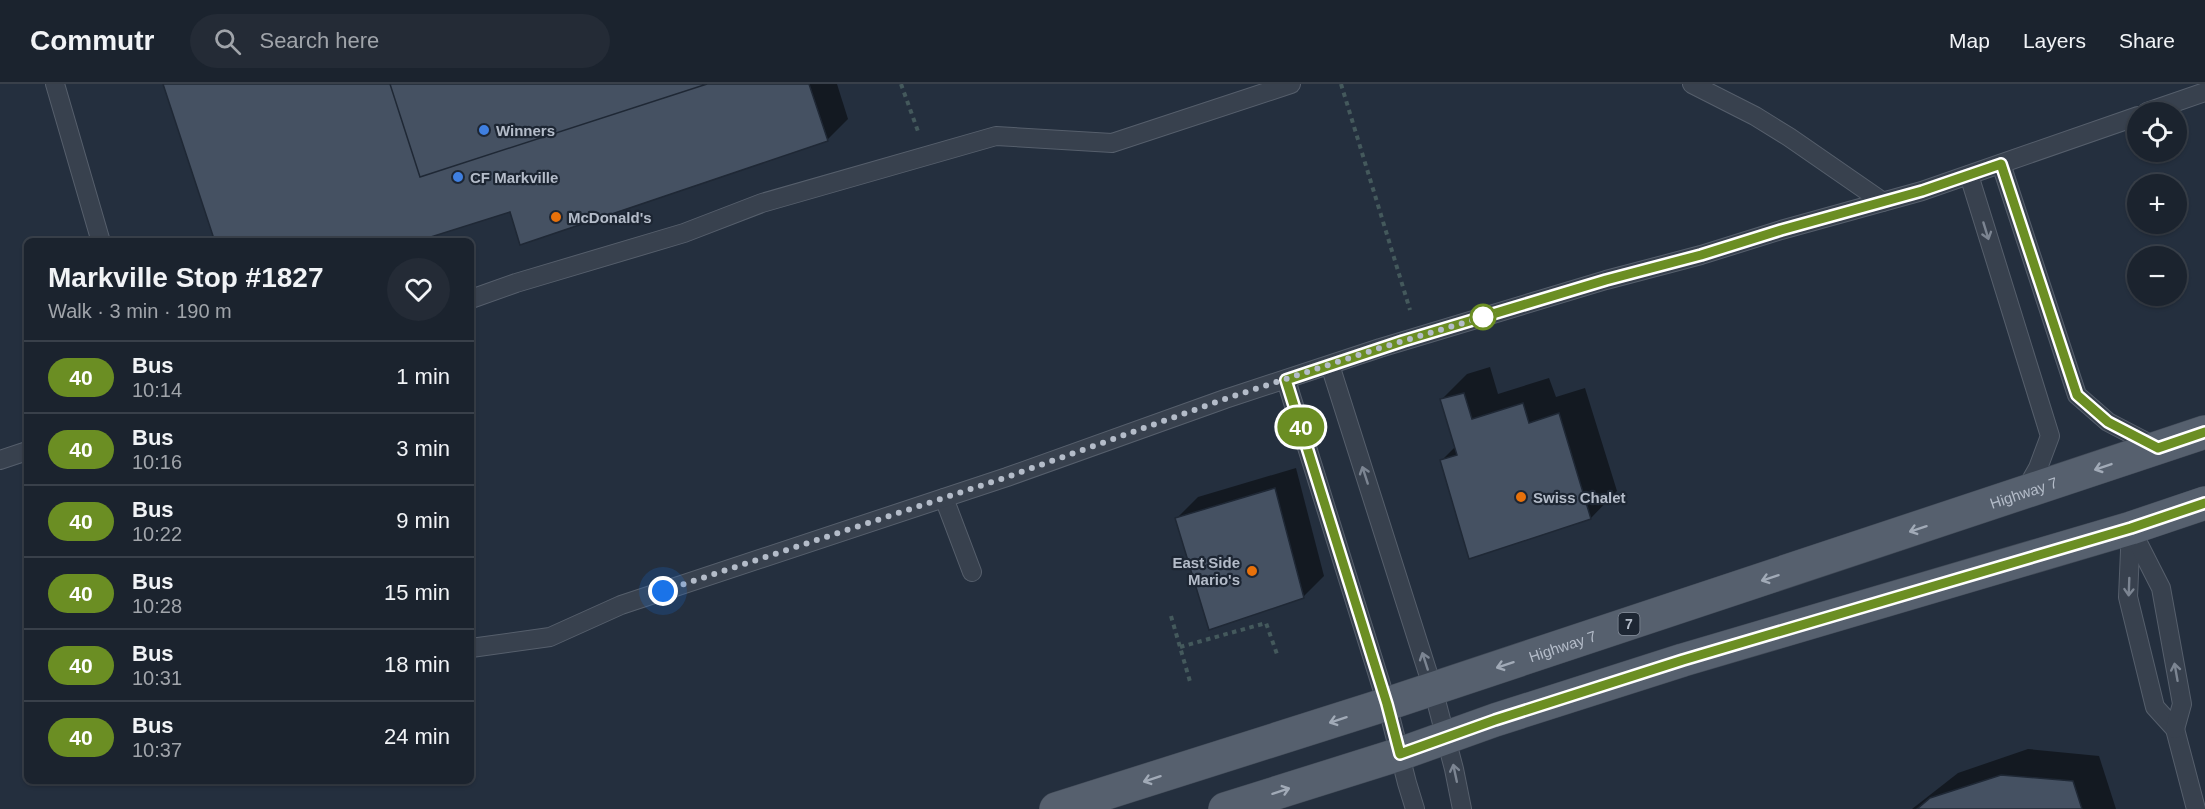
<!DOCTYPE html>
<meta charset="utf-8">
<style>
body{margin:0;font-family:Arial,sans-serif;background:#242b36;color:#f1f3f6;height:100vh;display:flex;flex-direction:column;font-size:22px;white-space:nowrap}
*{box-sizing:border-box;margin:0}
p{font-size:20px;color:#a0a4aa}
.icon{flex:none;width:33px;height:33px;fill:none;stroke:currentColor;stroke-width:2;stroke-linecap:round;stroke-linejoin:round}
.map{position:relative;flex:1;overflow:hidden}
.sheet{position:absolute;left:24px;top:154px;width:450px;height:546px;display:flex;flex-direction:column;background:#1b232e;border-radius:9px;box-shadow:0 2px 4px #0004,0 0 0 2px #39404a}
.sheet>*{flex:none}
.badge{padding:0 12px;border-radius:20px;font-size:21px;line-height:39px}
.controls{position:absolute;left:2127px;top:18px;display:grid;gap:12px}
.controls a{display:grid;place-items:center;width:60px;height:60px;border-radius:50%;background:#1b232e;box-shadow:0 2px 4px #0004,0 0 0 2px #39404a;font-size:30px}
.you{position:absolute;width:30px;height:30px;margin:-15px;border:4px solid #fff;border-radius:50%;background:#1a73e8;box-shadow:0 0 0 9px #1a73e833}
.map>.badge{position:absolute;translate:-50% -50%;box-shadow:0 0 0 3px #fff}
.round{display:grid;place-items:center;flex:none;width:63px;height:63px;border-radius:32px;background:#242b36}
.summary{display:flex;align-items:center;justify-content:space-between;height:102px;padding:0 24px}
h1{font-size:28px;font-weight:600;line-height:45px}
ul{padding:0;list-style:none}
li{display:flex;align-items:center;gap:18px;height:72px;padding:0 24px;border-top:2px solid #39404a}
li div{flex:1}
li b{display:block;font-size:22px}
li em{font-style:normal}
li .badge{min-width:66px;font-weight:700;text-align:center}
header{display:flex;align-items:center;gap:36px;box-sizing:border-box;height:84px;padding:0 30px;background:#1b232e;border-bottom:2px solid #39404a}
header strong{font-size:28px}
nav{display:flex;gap:33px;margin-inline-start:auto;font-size:21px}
.search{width:420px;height:54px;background:#242b36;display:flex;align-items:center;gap:15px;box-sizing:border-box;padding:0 21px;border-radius:33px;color:#a0a4aa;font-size:22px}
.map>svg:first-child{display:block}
.shadow{fill:#0007}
.building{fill:#455162;stroke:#1f2835;stroke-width:1.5}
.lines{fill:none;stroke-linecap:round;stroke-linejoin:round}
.lane-casing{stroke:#565f6c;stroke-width:20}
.primary-casing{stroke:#414a57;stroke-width:34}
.path{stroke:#44595c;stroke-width:4;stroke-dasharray:4.5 4.5;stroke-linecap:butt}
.lane{stroke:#38414e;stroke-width:18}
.primary{stroke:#56606e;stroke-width:33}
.oneway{stroke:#7c8592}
.oneway2{stroke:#a1aab7}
.line-casing{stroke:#fff;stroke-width:14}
.line{stroke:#6b8e23;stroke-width:9}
.walk{stroke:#b4bcc9;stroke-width:6;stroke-dasharray:0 10.8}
.shop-dot{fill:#3f7fe0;stroke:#1d2633;stroke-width:2}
.food-dot{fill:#e8710a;stroke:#1d2633;stroke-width:2}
.stop-dot{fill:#fff;stroke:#6b8e23;stroke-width:3}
.labels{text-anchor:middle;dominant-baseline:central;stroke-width:4.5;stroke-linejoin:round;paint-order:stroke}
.shield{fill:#1d2633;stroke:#878f9c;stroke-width:1.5}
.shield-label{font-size:14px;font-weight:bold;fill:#b4bcc9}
.poi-label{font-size:15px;font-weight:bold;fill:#b4bcc9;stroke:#1d2633;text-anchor:start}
.street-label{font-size:15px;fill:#b4bcc9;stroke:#1d2633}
</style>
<header>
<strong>Commutr</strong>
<div class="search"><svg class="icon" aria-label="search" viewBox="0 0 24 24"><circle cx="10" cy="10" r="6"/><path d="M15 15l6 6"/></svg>Search here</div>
<nav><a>Map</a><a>Layers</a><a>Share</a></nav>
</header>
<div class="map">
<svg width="2205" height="725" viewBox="0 0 2205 725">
<rect width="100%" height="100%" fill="#242f3e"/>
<g class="shadow">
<path d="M165,0H837L848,35L827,56L511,126Z"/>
<path d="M1490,283L1498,310L1549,294L1556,313L1585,304L1617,407L1591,434L1470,473L1441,377L1456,362L1441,316L1467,290Z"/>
<path d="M1296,384L1324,492L1303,513L1177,434L1198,413Z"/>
<path d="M2028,665L2099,672L2116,725H1912L1958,689Z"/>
</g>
<g class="building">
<path d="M163,0H809L828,57L520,161L510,128L415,158H215Z"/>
<path d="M390,0H707L420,93Z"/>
<path d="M1464,309L1472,335L1523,319L1529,339L1559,329L1591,435L1469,475L1440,376L1457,371L1440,315Z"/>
<path d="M1275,404L1304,514L1209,546L1175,434Z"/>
<path d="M2001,691L2073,697L2082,725H1917L1930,714Z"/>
</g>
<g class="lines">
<g class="lane-casing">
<g id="lane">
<path d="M55,0L101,158"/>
<path d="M1692,0L1755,32L1789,53L1883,118"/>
<path d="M2147,28L2205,8"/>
<path d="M2001,80L2077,311L2108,338L2158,364"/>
<path d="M1969,91L2050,352L2038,384L2025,407"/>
<path d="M471,215L516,199L684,149L762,119L996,52L1112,59L1291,0"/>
<path d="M1330,281L1433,605L1454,685L1462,725"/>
<path d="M1286,296L1387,620L1407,699L1415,725"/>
<path d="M0,376L27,367"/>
<path d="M944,414L972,488"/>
<path d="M2131,444L2128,513L2155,623L2175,645L2196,725"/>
<path d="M2133,449L2161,504L2182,620L2175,645"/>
<path d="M471,564L550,553L621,521L1007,393L1225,315L1380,264L1606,196L1701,171L1781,146L1922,107L2138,32"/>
</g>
</g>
<g class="primary-casing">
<g id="primary">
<path id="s1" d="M1056,725L1387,620L2205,348"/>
<path d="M1225,725L1400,670L1495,636L1683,576L2131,444L2205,419"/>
</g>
</g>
<g class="path">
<path d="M901,0L919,50"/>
<path d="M1341,0L1410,226"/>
<path d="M1171,532L1191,601"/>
<path d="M1180,563L1266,539L1278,573"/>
</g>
<use href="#lane" class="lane"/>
<use href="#primary" class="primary"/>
</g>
<defs><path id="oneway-shaft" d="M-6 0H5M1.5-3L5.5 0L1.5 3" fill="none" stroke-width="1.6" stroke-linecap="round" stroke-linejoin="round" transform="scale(1.5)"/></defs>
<g class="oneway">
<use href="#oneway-shaft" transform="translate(1986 147) rotate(73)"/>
<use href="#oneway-shaft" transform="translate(1365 391) rotate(-108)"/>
<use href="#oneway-shaft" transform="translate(2129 503) rotate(92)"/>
<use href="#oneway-shaft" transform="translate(1425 577) rotate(-108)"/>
<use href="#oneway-shaft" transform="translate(2176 588) rotate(-100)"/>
<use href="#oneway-shaft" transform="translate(1455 689) rotate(-102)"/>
</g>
<g class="oneway2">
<use href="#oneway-shaft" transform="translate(2103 383) rotate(161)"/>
<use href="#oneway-shaft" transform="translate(1918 445) rotate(162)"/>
<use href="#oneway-shaft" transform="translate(1770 494) rotate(162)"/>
<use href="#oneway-shaft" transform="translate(1505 581) rotate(162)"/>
<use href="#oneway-shaft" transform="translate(1338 636) rotate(162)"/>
<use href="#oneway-shaft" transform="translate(1152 695) rotate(162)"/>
<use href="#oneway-shaft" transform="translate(1281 707) rotate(-18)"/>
</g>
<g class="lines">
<g class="line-casing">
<path id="line" d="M2205,348L2158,364L2108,338L2077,311L2001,80L1922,107L1781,146L1701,171L1606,196L1403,257L1286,296L1387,620L1400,670L1495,636L1683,576L2131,444L2205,419"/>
</g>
<use href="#line" class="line"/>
<path class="walk" d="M663,507L1007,393L1225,315L1380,264L1493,230L1483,233"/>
</g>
<g class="shop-dot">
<circle cx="484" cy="46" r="6"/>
<circle cx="458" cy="93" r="6"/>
</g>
<g class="food-dot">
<circle cx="556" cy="133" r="6"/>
<circle cx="1521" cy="413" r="6"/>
<circle cx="1252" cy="487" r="6"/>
</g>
<circle class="stop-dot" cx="1483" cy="233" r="12"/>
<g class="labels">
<rect class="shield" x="1618.5" y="529" width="21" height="22" rx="4.5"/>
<g class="shield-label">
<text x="1629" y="540">7</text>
</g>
<g class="poi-label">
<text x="496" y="46">Winners</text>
<text x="470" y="93">CF Markville</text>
<text x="568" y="133">McDonald's</text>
<text x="1533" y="413">Swiss Chalet</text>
<text x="1240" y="478" text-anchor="end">East Side<tspan x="1240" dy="17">Mario's</tspan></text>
</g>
<g class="street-label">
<text stroke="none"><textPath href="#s1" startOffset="1018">Highway 7</textPath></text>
<text stroke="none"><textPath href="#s1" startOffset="532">Highway 7</textPath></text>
</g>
</g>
</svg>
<div class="controls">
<a><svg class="icon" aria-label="locate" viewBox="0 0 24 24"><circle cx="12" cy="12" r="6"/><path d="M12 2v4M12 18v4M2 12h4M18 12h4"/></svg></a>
<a>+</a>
<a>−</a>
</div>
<div class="you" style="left:663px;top:507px"></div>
<b class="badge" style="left:1301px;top:343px;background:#6b8e23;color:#fff">40</b>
<section class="sheet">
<div class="summary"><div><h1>Markville Stop #1827</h1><p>Walk · 3 min · 190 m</p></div><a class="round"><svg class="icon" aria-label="heart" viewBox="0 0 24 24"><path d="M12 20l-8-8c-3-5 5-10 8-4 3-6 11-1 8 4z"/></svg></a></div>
<ul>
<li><span class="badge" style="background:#6b8e23;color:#fff">40</span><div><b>Bus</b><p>10:14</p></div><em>1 min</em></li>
<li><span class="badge" style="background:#6b8e23;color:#fff">40</span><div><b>Bus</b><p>10:16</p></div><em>3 min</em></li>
<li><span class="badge" style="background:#6b8e23;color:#fff">40</span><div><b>Bus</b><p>10:22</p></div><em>9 min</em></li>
<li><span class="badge" style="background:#6b8e23;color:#fff">40</span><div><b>Bus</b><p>10:28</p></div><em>15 min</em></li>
<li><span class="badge" style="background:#6b8e23;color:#fff">40</span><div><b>Bus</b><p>10:31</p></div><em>18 min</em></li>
<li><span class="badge" style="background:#6b8e23;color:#fff">40</span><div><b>Bus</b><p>10:37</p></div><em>24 min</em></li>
</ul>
</section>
</div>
